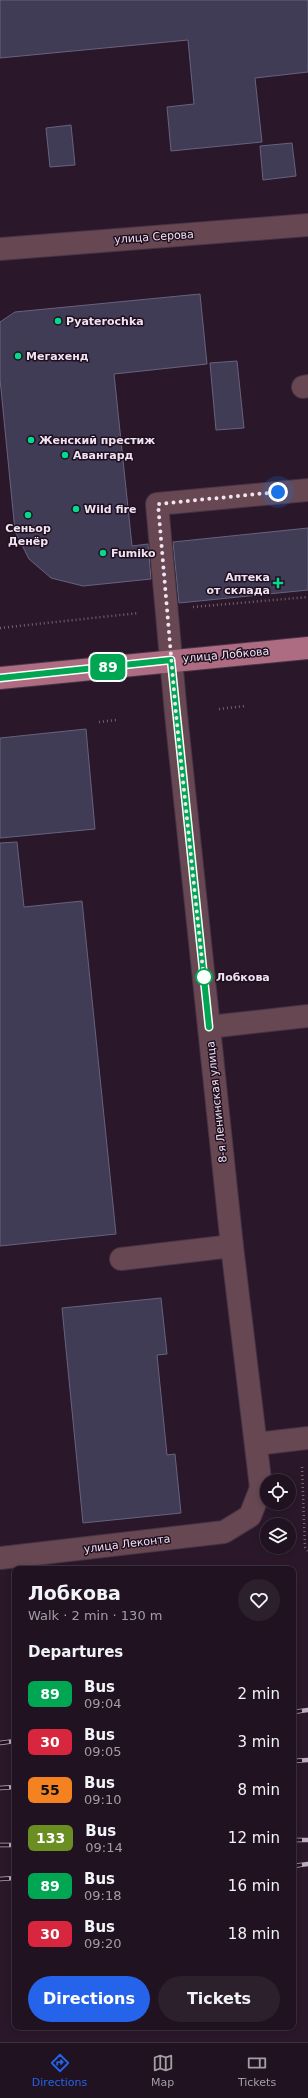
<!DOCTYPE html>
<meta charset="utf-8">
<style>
body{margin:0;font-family:"DejaVu Sans",sans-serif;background:#2d202d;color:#f1f3f6;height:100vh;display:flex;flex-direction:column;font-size:15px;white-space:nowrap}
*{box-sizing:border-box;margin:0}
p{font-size:13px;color:#a29ea5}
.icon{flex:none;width:22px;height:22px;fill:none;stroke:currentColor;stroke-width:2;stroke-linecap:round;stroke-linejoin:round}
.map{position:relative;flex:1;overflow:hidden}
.drawer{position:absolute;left:12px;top:1566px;width:284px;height:464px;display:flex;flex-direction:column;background:#201220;border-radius:8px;box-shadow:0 2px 6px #0003,0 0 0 1px #3d323e}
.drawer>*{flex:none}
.badge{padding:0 8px;border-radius:6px;font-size:14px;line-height:26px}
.tools{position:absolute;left:260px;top:1474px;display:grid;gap:8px}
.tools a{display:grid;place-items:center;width:36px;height:36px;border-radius:50%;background:#201220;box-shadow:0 2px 6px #0003,0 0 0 1px #3d323e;font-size:20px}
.you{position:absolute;width:20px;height:20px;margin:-10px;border:3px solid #fff;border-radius:50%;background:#1a73e8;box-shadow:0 0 0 6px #1a73e833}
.map>.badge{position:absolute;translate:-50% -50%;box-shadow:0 0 0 2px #fff}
h2{padding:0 16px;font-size:15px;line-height:36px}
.round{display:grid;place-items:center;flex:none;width:42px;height:42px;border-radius:21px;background:#2d202d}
.headline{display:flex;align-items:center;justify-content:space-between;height:68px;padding:0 16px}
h1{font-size:19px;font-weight:800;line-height:30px}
.cta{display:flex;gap:8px;margin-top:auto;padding:8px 16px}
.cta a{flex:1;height:46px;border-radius:24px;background:#2563eb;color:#fff;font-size:16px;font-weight:800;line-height:46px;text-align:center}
.cta a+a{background:#2d202d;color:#f1f3f6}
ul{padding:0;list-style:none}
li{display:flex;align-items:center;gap:12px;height:48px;padding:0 16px}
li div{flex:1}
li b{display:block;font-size:15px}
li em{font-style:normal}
li .badge{min-width:44px;font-weight:700;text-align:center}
.tabs{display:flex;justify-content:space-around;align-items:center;height:56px;border-top:1px solid #3d323e;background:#201220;font-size:11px;color:#a29ea5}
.tabs a{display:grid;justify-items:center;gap:2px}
.tabs .on{color:#2563eb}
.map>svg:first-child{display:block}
.building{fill:#403c55;stroke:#67627e}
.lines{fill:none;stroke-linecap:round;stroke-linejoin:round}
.minor-casing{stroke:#463446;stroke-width:24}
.major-casing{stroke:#463446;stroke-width:24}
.path{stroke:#756475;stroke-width:2.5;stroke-dasharray:1 3;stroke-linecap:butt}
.minor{stroke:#674751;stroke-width:22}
.major{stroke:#ad6c81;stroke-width:22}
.rail-casing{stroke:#baacba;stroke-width:4.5}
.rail{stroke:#200f21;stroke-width:3;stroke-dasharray:9;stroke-linecap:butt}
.line-casing{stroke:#fff;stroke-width:9}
.line{stroke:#00a651;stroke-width:6}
.walk{stroke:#f0e3f0;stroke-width:4;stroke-dasharray:0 7.2}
.poi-dot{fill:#05d98b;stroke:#200f21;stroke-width:1.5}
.stop-dot{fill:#fff;stroke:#00a651;stroke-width:2}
.labels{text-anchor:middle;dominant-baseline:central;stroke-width:3;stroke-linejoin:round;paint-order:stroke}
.street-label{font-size:11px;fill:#f0e3f0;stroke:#200f21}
.poi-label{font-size:11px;font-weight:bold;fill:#f0e3f0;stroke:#200f21;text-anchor:start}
.stop-label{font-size:11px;font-weight:bold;fill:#f0e3f0;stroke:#200f21;text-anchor:start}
</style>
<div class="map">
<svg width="308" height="2042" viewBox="0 0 308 2042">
<rect width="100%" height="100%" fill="#2a182a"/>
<g class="building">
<path d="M0,0H308V72L255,78L262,142L171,151L167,107L194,104L188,40L0,58Z"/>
<path d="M71,125L75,165L50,167L46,128Z"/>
<path d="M292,143L296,176L263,180L260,146Z"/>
<path d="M200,294L207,364L114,374L132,546L148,544L151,579L83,586L51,578L29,559L15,531L0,379V322L15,312Z"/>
<path d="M237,361L244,428L216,430L210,363Z"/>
<path d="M308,528V590L179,603L173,542Z"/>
<path d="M86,729L95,829L0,838V738Z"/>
<path d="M17,842L24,907L82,901L116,1234L0,1246V843Z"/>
<path d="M161,1298L167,1354L157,1355L167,1455L175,1454L181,1513L83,1523L62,1308Z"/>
</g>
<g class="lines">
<g class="minor-casing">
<g id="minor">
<path d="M0,249L308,225"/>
<path d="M303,387L308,386"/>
<path d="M209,1027L308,1016"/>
<path d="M121,1259L232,1246"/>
<path d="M256,1444L308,1438"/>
<path d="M0,1558L224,1532L250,1516L261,1488L232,1246L176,714L157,504L308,490"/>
</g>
</g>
<g class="major-casing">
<path id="major" d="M0,678L308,648"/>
</g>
<g class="path">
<path d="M193,607L308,597"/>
<path d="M0,628L139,613"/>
<path d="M219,709L245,706"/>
<path d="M99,722L116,720"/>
<path d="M302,1467L305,1547L308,1551"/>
</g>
<use href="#minor" class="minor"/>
<use href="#major" class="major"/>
<g class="rail-casing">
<g id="rail">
<path d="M293,1712L308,1710"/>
<path d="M0,1743L15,1741"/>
<path d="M293,1761L308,1760"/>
<path d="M0,1788L15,1787"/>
<path d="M293,1840H308"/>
<path d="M0,1845H15"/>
<path d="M293,1866L308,1864"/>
<path d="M0,1879L15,1878"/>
</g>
</g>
<use href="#rail" class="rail"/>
</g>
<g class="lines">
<g class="line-casing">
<path id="line" d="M0,678L171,660L209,1027"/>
</g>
<use href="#line" class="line"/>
<path class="walk" d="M204,977V980L176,714L158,504L278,492"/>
</g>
<g class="poi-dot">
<circle cx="58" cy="321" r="4"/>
<circle cx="18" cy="356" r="4"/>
<circle cx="31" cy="440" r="4"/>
<circle cx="65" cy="455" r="4"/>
<circle cx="76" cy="509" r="4"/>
<circle cx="28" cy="515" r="4"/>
<circle cx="103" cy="553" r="4"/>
<path d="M276 577h4v4h4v4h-4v4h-4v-4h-4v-4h4z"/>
</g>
<circle class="stop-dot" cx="204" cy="977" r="8"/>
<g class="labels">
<g class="street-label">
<text transform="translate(154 237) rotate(-4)">улица Серова</text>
<text transform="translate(226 655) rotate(-5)">улица Лобкова</text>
<text transform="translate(217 1102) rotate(-96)">8-я Ленинская улица</text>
<text transform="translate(127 1544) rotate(-7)">улица Леконта</text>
</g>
<g class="poi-label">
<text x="66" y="321">Pyaterochka</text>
<text x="26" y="356">Мегахенд</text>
<text x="39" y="440">Женский престиж</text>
<text x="73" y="455">Авангард</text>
<text x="84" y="509">Wild fire</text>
<text x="28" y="528" text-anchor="middle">Сеньор<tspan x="28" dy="13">Денёр</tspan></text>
<text x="111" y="553">Fumiko</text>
<text x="270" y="577" text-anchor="end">Аптека<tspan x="270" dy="13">от склада</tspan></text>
</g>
<g class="stop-label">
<text x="216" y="977">Лобкова</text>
</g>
</g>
</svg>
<div class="tools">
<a><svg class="icon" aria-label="locate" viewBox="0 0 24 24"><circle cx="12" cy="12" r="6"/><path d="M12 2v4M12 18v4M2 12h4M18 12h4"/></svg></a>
<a><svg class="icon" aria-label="layers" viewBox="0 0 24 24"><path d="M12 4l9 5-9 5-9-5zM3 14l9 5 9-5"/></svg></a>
</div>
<div class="you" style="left:278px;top:492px"></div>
<b class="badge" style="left:108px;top:667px;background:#00a651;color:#fff">89</b>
<section class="drawer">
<div class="headline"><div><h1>Лобкова</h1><p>Walk · 2 min · 130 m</p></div><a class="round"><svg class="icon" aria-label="heart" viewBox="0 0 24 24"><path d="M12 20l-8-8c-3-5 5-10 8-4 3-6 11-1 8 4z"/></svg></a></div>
<h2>Departures</h2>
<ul>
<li><span class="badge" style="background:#00a651;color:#fff">89</span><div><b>Bus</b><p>09:04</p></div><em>2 min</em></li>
<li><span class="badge" style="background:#d7263d;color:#fff">30</span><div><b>Bus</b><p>09:05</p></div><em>3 min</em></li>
<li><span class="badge" style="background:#f58220;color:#111">55</span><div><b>Bus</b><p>09:10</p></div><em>8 min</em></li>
<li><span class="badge" style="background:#6b8e23;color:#fff">133</span><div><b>Bus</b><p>09:14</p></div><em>12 min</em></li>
<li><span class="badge" style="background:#00a651;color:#fff">89</span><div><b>Bus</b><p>09:18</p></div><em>16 min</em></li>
<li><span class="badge" style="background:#d7263d;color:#fff">30</span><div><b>Bus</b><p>09:20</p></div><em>18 min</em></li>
</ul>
<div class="cta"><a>Directions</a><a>Tickets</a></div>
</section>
</div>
<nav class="tabs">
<a class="on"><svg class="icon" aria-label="directions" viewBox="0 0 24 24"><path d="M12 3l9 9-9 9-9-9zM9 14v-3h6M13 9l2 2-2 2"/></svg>Directions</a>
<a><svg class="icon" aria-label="map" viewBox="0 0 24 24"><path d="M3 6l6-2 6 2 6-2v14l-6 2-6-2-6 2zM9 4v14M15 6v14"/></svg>Map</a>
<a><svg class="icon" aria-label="tickets" viewBox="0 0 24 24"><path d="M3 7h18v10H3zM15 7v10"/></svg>Tickets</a>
</nav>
